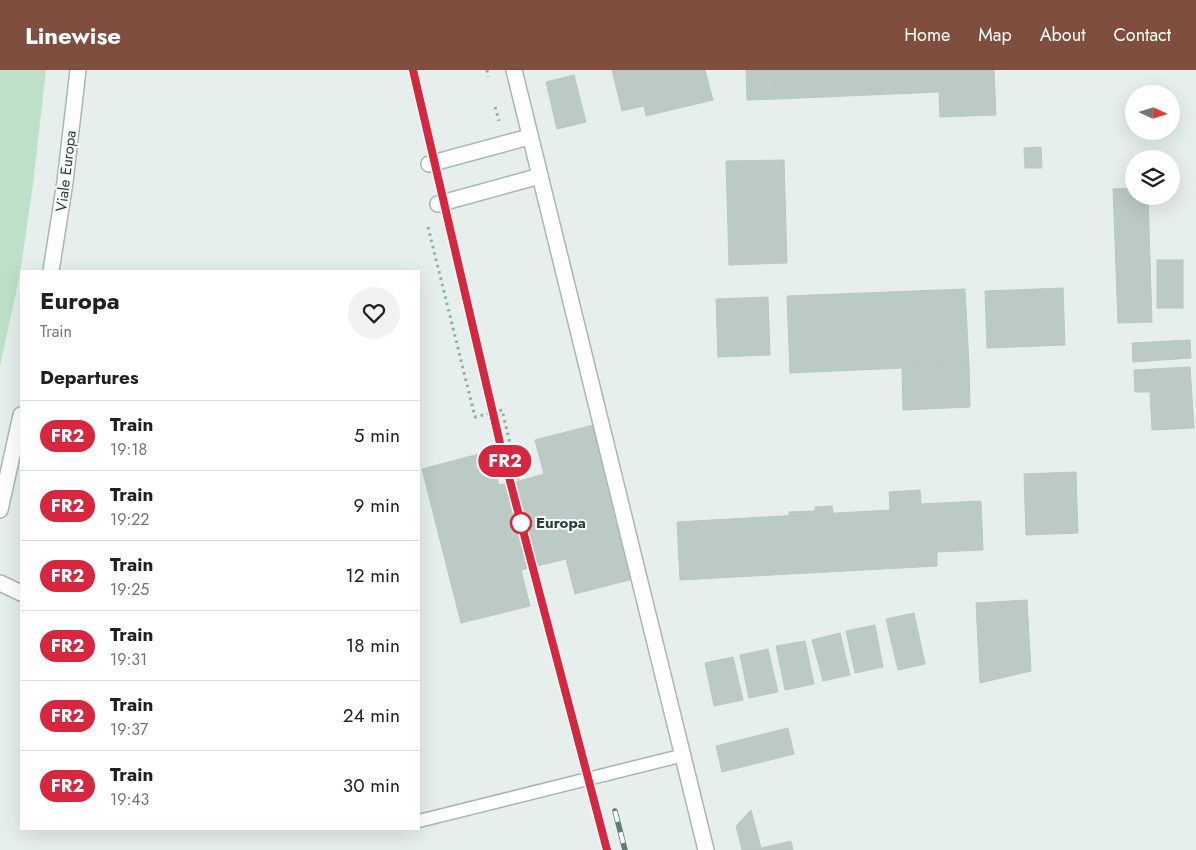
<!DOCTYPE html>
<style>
body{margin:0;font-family:Jost,sans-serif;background:#f2f2f2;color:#202124;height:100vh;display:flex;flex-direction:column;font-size:19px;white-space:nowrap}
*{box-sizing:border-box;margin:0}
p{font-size:16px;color:#757577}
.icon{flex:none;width:28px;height:28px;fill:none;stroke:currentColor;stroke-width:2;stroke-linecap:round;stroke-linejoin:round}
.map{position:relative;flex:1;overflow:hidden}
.sheet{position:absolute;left:20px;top:200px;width:400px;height:560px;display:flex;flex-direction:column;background:#fff;border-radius:0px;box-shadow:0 5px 20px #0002}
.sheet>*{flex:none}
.badge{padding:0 10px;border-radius:16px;font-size:18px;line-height:32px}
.needle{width:32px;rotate:94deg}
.tools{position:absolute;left:1125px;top:15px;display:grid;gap:10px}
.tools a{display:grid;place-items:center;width:55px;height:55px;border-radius:50%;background:#fff;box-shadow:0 5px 20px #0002;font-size:25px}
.map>.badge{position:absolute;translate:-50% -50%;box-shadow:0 0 0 2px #fff}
h2{padding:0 20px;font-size:19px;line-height:45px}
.round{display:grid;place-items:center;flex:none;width:52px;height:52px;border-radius:26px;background:#f2f2f2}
.summary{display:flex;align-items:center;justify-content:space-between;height:85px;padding:0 20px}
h1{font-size:24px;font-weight:700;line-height:38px}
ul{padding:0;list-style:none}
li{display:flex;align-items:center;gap:15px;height:70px;padding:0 20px;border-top:1px solid #e0e0e0}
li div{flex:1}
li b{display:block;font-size:19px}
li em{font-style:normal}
li .badge{min-width:55px;font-weight:700;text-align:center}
header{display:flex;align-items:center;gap:30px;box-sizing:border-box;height:70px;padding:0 25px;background:#7f4e3f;color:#fff}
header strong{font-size:24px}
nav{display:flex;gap:28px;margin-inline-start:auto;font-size:18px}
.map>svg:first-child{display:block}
.green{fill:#bfe0c8}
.building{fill:#bbcac4;stroke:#b8c9c2}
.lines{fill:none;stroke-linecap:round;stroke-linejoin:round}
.service-casing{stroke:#a8b8b2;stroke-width:15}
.pedestrian-casing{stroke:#a8b8b2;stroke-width:18}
.minor-casing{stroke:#a8b8b2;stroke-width:18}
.secondary-casing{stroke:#a4bbb3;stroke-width:18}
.path{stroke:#86b3a5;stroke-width:3;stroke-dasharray:2.5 4;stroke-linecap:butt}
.service{stroke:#fff;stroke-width:12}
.pedestrian{stroke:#fff;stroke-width:15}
.minor{stroke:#fff;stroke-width:15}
.secondary{stroke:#fff;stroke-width:15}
.rail-casing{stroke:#5f7d75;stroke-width:5.5}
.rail{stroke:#f7fbf9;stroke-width:4;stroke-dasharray:11;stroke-linecap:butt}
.line-casing{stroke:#fff;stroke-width:11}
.line{stroke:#d7263d;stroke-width:8}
.stop-dot{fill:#fff;stroke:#d7263d;stroke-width:2.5}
.labels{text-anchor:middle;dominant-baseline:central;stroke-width:4;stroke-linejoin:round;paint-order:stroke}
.street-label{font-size:15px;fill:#24423a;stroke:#f7fbf9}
.stop-label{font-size:15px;font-weight:bold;fill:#24423a;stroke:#f7fbf9;text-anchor:start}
</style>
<header>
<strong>Linewise</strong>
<nav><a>Home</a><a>Map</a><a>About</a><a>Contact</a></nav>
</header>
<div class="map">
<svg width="1196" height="780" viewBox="0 0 1196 780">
<rect width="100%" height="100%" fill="#e6efeb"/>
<path class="green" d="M0,0H46L33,114L20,204L0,296Z"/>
<g class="building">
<path d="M612,0H705L713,30L646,46L644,36L622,41Z"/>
<path d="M746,0H775L777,29L747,30Z"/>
<path d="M775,0H994L996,45L940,47L939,22L777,29Z"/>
<path d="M574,5L586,52L557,59L546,12Z"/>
<path d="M1041,77L1042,98H1025L1024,78Z"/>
<path d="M784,90L787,193L729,195L726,91Z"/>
<path d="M1134,118V126H1148L1152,252L1118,253L1113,119Z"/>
<rect x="1157" y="190" width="26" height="48"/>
<path d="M1063,218L1065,275L987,278L985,221Z"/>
<path d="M965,219L969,295L790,303L787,226Z"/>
<path d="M768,227L770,285L718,287L716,229Z"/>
<path d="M1190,270L1191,288L1133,292L1132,273Z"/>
<path d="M969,295L970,337L903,340L902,298Z"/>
<path d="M1190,297L1194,358L1152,360L1150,322H1135L1134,300Z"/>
<path d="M593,355L633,509L575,524L566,489L521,500L530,536L461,553L422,399L490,381L499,415L519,411L544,404L535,370Z"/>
<path d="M1076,402L1078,463L1026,465L1024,404Z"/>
<path d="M920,420L921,434L981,431L983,480L937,482V496L680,510L677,452L890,440L889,422Z"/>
<path d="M832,436L833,443L789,446V442L815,441V437Z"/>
<path d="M1027,530L1031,601L980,613L976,533Z"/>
<path d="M914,543L925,594L898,600L886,549Z"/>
<path d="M875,555L883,597L855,603L846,561Z"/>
<path d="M840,563L850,605L823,611L812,570Z"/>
<path d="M805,571L814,614L785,620L776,576Z"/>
<path d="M768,579L778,622L749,628L740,585Z"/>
<path d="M733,587L743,630L714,636L705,593Z"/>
<path d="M788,658L794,684L722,702L716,676Z"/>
<path d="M751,740L761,778L791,771L793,780H742L736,756Z"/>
</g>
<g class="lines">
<g class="service-casing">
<path id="service" d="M419,751L684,685"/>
</g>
<g class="pedestrian-casing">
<path id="pedestrian" d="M0,513L21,523"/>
</g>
<g class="minor-casing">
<g id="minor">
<path d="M514,0L706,780"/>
<path d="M429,94L529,67"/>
<path d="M438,134L540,106"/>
</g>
</g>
<g class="secondary-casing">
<g id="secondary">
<path d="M51,201L65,112L78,0"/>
<path d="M0,440L21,345"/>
</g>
</g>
<g class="path">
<path d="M487,0L488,7"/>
<path d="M495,37L499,51"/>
<path d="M428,157L475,347L502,340L519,411"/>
</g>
<use href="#service" class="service"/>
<use href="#pedestrian" class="pedestrian"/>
<use href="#minor" class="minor"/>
<use href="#secondary" class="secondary"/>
<g class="rail-casing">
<g id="rail">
<path d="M615,741L625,780"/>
<path d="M599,746L607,780"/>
</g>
</g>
<use href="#rail" class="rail"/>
</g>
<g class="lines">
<g class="line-casing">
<path id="line" d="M413,0L500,373L607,780"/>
</g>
<use href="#line" class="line"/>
</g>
<circle class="stop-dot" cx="521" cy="453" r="10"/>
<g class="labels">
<g class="street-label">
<text transform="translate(66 101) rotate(-83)">Viale Europa</text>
</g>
<g class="stop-label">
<text x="536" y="453">Europa</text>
</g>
</g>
</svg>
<div class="tools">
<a><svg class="needle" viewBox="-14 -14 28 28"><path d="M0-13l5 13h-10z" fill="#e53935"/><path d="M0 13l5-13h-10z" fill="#757577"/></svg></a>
<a><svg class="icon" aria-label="layers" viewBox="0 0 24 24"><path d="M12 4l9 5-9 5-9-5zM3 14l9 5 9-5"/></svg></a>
</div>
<b class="badge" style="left:505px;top:391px;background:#d7263d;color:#fff">FR2</b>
<section class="sheet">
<div class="summary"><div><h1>Europa</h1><p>Train</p></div><a class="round"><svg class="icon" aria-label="heart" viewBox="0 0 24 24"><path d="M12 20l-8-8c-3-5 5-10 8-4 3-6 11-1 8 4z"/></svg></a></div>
<h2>Departures</h2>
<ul>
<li><span class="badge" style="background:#d7263d;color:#fff">FR2</span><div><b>Train</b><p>19:18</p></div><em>5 min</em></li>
<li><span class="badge" style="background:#d7263d;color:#fff">FR2</span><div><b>Train</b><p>19:22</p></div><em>9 min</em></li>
<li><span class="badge" style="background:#d7263d;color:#fff">FR2</span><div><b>Train</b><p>19:25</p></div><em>12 min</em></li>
<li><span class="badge" style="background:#d7263d;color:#fff">FR2</span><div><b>Train</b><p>19:31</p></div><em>18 min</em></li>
<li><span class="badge" style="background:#d7263d;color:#fff">FR2</span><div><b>Train</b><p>19:37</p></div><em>24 min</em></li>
<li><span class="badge" style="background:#d7263d;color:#fff">FR2</span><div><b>Train</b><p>19:43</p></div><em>30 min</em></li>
</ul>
</section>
</div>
